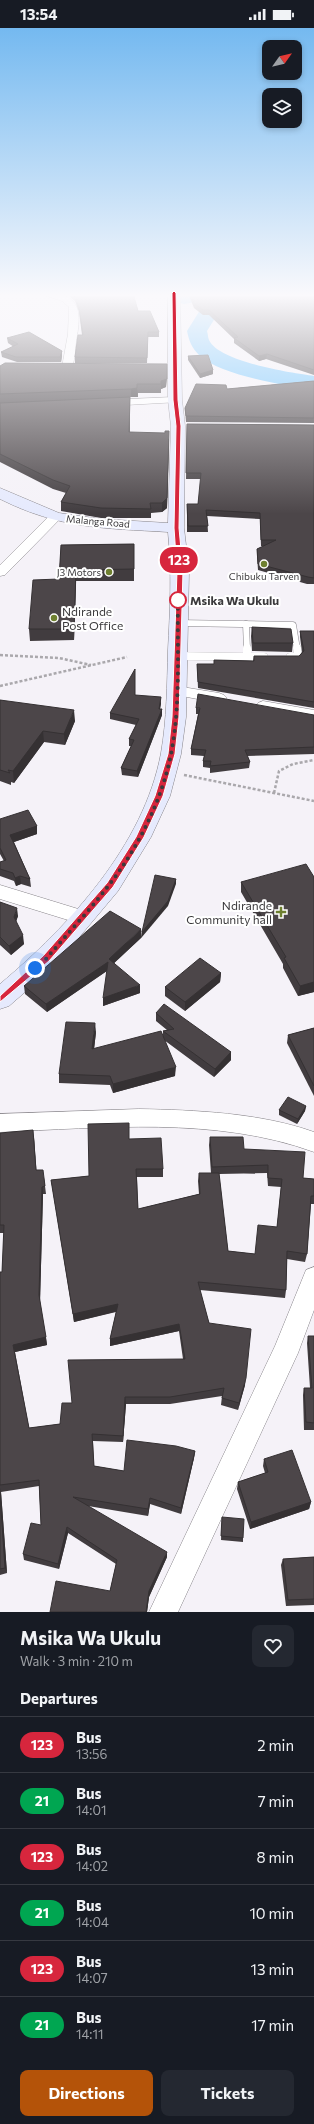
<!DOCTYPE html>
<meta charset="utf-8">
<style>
body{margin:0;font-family:Commissioner,sans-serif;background:#242831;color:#f1f3f6;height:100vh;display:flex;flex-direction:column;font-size:15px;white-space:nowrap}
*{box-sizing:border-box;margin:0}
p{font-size:13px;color:#9ea1a6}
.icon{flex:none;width:22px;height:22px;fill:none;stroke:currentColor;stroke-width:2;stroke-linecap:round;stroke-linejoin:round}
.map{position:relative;height:1584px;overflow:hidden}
.drawer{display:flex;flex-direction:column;background:#171b24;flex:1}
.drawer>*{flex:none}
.badge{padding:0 8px;border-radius:13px;font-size:14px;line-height:26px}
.needle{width:26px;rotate:56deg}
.controls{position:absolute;left:262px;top:12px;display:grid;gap:8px}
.controls a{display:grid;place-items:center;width:40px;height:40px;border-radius:8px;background:#171b24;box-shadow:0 2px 6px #0003;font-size:20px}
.you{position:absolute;width:20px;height:20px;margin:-10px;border:3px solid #fff;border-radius:50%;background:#1a73e8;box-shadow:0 0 0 6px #1a73e833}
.map>.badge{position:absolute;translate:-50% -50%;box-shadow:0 0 0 2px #fff}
h2{padding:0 20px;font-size:15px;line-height:36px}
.round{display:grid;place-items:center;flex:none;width:42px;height:42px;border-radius:8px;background:#242831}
.summary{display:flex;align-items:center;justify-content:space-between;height:68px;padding:0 20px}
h1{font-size:19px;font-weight:700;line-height:30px}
.primary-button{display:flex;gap:8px;margin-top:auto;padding:8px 20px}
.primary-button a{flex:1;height:46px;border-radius:8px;background:#b45309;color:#fff;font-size:16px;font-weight:700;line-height:46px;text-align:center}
.primary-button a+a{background:#242831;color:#f1f3f6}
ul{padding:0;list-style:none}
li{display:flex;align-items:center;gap:12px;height:56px;padding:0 20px;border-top:1px solid #363941}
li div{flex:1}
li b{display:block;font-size:15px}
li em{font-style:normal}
li .badge{min-width:44px;font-weight:700;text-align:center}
.status{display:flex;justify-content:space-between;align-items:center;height:28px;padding:0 20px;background:#171b24;direction:ltr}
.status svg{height:11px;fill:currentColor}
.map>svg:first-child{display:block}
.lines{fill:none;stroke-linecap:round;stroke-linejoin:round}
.stream{stroke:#67c0fc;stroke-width:3.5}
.river{fill:#67c0fc;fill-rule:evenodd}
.lane-far1-casing{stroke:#88858a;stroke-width:7}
.lane-casing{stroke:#88858a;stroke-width:8}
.street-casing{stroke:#88858a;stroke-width:1}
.secondary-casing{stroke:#88858a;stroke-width:1}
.path{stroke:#aaa8ac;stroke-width:2.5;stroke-dasharray:3 2;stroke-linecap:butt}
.lane-far1{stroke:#fff;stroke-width:6}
.lane{stroke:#fff;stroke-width:8}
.street{fill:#fff;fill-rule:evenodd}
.secondary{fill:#e6eafd;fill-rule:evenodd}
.wall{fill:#413c3f;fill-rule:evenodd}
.shaded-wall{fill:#353133}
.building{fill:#4c4649;stroke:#353133}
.line{fill:#d7263d;stroke:#fff}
.walk{stroke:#3b3a3c;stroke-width:4;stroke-dasharray:0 7.2}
.poi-dot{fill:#6e8030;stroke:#fff;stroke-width:1.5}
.stop-dot{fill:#fff;stroke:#d7263d;stroke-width:2}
.labels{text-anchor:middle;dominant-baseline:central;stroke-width:4;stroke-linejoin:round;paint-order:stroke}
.far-street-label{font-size:10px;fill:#3b3a3c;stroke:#fff}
.far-poi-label{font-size:10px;fill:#3b3a3c;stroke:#fff;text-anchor:end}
.stop-label{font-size:12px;font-weight:bold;fill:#3b3a3c;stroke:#fff;text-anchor:start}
.poi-label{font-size:12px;fill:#3b3a3c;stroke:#fff;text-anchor:start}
</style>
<div class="status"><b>13:54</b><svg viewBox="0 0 49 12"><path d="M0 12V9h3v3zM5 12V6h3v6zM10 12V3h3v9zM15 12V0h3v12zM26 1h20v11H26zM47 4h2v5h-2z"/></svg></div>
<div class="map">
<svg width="314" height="1584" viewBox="0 0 314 1584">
<rect width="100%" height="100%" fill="#f5f2f8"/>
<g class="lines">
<path class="stream" d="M160,265L163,266"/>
<path class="river" d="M183,265C200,265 211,264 222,279L207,303C208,306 208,310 209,312C219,334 292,345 314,348V362C285,357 221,348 199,327C192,320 189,313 187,303L202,279L195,274L184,276L177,274L174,270L177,266Z"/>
<g class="lane-far1-casing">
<g id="lane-far1">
<path d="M178,595L293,597L297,621"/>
<path d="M246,596L247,621"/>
</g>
</g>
<g class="lane-casing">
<g id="lane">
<path d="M247,620V628"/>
<path d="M178,628L264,629"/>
<path d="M290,629H298L297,620"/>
</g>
</g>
<g class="street-casing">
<g id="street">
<path d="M37,265C45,264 54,265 62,267C84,273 79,296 76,314C75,322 75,334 71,341H63L62,339L68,306L69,279L62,273Z"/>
<path d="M175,369L179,370L180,372L179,374L108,378L103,375L108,372Z"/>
<path d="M55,485L59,486L61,489L59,492L5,547L0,548V537L51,486Z"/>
<path d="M176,658L219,665L224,667L227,670L224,673L219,675L171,666L168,663L171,660Z"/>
<path d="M263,673L314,682V692L258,681L255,678L258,675Z"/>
<path d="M0,857L88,884L90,889L88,894L81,896L0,871Z"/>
<path d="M139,1081C195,1082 261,1085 314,1104V1124C216,1088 102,1100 0,1104V1086Z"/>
<path d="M314,1239V1282L298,1325L178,1584H149L275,1318L306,1242Z"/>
</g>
</g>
<g class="secondary-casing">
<path id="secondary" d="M168,265H180L182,372L185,398L184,500L189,543L186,689L181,726L170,768L151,809L118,863L55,938L9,978L0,981V956C69,898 144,817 161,725C167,691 167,656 168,622C170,583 172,544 168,504C103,500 60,501 0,471V460L59,485L101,491L168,495L171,398L168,372Z"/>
</g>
<g class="path">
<path d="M0,627L59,630L91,637"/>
<path d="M0,658L127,629"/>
<path d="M184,747L314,773"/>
<path d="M274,765L279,743L293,736L314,732"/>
</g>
<use href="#lane-far1" class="lane-far1"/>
<use href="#lane" class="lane"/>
<use href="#street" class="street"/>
<use href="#secondary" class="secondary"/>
</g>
<g class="wall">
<path d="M58,265H133L138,283L159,304V309H148L147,335H75V329L82,307L79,284L75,273L67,266Z"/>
<path d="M188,265H314V347L266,331L259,333L234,315V311L209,287H203L194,280Z"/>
<path d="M7,310L62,323V328L61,334H17L2,329L1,324L14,319L8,315Z"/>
<path d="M188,328L213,342V346L200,350L188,332Z"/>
<path d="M167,336L166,359L161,361V365H138V369H130V404L169,411L167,480L162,484L151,485V490H101L61,483V474L66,465L53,461L0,434V338Z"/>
<path d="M314,353V395L186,394L185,380L227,361Z"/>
<path d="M187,396L314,397V556H307L258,542L257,527V521L264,518H261L260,491L207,488L208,504H187V476H198L201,451H186Z"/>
<path d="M134,516V553H76L74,612L30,613L29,601L59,551L61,517Z"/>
<path d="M252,599L293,615L292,624L252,623L251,608Z"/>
<path d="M300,603H314V680L198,660L197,636H214V632L253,633L254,628H299L302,624L300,609Z"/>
<path d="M135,667L161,675L160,681H162V687L138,749L122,747L121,740L131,718H129V711L136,697L110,691V685Z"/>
<path d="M0,672L75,693L65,717L44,714L14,755L11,754V757L0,753Z"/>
<path d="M196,680L314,687V726L247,728L250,734L249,740L210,745V740L203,739V733L204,728L191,727V721L198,686H196Z"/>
<path d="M0,791L37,798V806L14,814L30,851L31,859L21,856L16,858L14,853L0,848V834L4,833L0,826Z"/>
<path d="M314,849V964L298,968L283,940V936L241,864V854Z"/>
<path d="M0,874L18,888L16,893L24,916L11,927L0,917Z"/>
<path d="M142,909L114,935L140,965L103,978L107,943L47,984L25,966L24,958Z"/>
<path d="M221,945L220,954L185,983L165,968V959Z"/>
<path d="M156,985L231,1024V1032L214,1049L164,1012L175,1048L113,1065L110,1057L59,1055V1046L96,1004L94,1021L163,1009V1003L167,1002L156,993Z"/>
<path d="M314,1000V1068L287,1015L288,1007Z"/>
<path d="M306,1078L305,1083L297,1096L279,1087V1082Z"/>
<path d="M0,1105L34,1110L36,1142L44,1150L46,1166H43L40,1273L47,1317L15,1324L29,1400L60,1396L72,1375L183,1331L179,1303L110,1318V1311L116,1284L74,1294L51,1152L89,1148L129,1111L163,1141V1149H137L138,1181L199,1166L198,1153L199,1145H211L209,1117L210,1109L244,1121L303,1150L314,1151V1176H311L307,1226L305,1234L287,1231L286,1262L285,1270L200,1262L209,1295L245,1357L238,1382L221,1377L222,1368L170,1376H126L123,1414L93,1413L94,1438L124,1443L195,1423L194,1430L181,1486L150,1476L148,1488L88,1478L167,1529L149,1569L147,1584H50L110,1563L116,1536L68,1505L59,1541L24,1532L23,1526L41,1497L39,1458L1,1464L7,1545L0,1547V1244H2L4,1205H0ZM267,1145L268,1158L281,1159L277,1199L255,1226L228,1223L219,1146Z"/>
<path d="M308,1308H314V1402H304L303,1367L304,1360H310L307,1315Z"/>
<path d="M264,1431L311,1474L309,1481L250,1501L237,1461L238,1454L265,1445L263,1438Z"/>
<path d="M222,1489L243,1510V1514L221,1512Z"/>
<path d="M314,1529V1577L286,1578L281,1537L283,1531Z"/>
</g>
<g class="shaded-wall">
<path d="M62,323V328L61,334L60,329Z"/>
<path d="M267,326L266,331L259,333V328Z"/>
<path d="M213,342V346L200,350V346Z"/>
<path d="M167,351L166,359L161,361V353Z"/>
<path d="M137,360L138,369H131V361Z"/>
<path d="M169,411L167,480L162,484V475Z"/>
<path d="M76,542V553L74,612V601Z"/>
<path d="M161,669V675L159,687V681Z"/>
<path d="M162,681V687L138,749L137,743Z"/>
<path d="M74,682L75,693L65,717L64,706Z"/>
<path d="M43,703L44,714L14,755L13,743Z"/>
<path d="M37,798V806L11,815L10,807Z"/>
<path d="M20,848L21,856L16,858L15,850Z"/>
<path d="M176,851V856L168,878L142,909V904Z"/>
<path d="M17,880L18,888L15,897L14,889Z"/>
<path d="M141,901L142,909L110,939L109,931Z"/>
<path d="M23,907L24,916L11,927L9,918Z"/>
<path d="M108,934V942L47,984L46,976Z"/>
<path d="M221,945L220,954L185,983V974Z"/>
<path d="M314,954V964L298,968L300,958Z"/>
<path d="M140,957V965L103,978V970Z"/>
<path d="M95,995L96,1004L93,1030L92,1021Z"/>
<path d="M231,1024V1032L214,1049L215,1041Z"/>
<path d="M176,1039L175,1048L113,1065V1056Z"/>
<path d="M306,1078L305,1083L297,1096L298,1091Z"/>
<path d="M33,1102L34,1110L37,1150L36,1142Z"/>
<path d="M42,1159L43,1166L40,1274L39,1267Z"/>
<path d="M118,1276V1283L74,1294L73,1286Z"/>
<path d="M179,1296V1303L110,1318V1311Z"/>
<path d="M46,1309L47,1317L15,1324L13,1317Z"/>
<path d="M246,1350L245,1357L238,1382L239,1375Z"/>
<path d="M125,1369L126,1376L123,1414V1408Z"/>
<path d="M195,1423L194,1430L181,1486V1480Z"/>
<path d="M0,1460L1,1464L7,1545L5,1540Z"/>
<path d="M150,1470V1476L148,1488V1481Z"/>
<path d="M311,1474L309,1481L250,1501L251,1494Z"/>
<path d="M67,1499L68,1505L59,1541L58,1536Z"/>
<path d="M167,1524V1529L149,1569L147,1584H146L149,1563Z"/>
</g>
<g class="building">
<path d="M70,265H133L138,283H150L159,304H148L147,330L75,329L78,307H83L79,279L75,269Z"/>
<path d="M190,265H314V342L267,326L259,328L234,310L238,309L209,282H203L194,275Z"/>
<path d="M29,304L62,323L60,329H16L1,324L18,316L7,310Z"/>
<path d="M208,327L213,342L200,346L188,328Z"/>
<path d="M5,335L167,336V351L161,353V356H137V360L131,361L0,366V338Z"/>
<path d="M314,353V390L186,388L185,380L196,356L226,357L227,361Z"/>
<path d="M130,369L129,404L165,405V403H169L167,470L162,475H150L151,481L101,480L61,474L70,458L53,452L0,426V375Z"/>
<path d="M187,396L314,397V550L308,549L258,536L257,521L276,512H261L260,485L206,482L208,498H188L187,476H198L201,445H186Z"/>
<path d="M134,516V541L76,542L74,601H29L33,552L59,551L61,517Z"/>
<path d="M252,599L291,601L293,615H253Z"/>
<path d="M300,603H314V674L198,654L197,636H214V632L254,633V628H299L304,623Z"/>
<path d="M135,641V667L161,669L159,681H162L137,743L121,740L134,712L129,711L139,691L110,685Z"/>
<path d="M198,666L314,687V719L245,722L250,734L210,738L211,733H203L206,722L191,721L200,680H196Z"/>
<path d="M0,672L74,682L64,706L43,703L13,743L8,742L10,745L0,742Z"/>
<path d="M28,782L37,798L10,807L30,851L20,848L15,850L13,845L0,841V834L6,832L0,820V791Z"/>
<path d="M306,836L314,849V954L300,958L284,930L286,929L241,854Z"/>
<path d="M155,847L176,851L168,873L142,904Z"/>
<path d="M0,874L17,880L14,889L23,907L9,918L0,909Z"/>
<path d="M110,883L141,901L109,931L140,957L103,970L108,934L46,976L24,958Z"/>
<path d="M200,930L221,945L185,974L165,959Z"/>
<path d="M164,976L231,1024L215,1041L163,1003L174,1001L156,985Z"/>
<path d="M66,994L95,995L92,1021L161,1003L176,1039L113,1056L110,1048L59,1046Z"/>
<path d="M314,1000V1058L288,1007Z"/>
<path d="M288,1069L306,1078L298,1091L279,1082Z"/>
<path d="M129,1095V1111L161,1110L163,1141H136L138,1181L200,1166L199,1145H219L228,1223L255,1226L258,1197L277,1199L282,1151L268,1150V1137L212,1139L210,1109H243L244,1121L305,1124L303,1150L314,1151V1168H311L307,1226L287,1223L286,1262L198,1254L209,1295L251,1301L246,1350L239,1375L222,1370L224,1360L170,1369H125L123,1408L92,1406L94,1438L124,1443L127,1412L176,1418L195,1423L181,1480L150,1470L148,1481L73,1469L167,1524L149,1563L146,1584H50L56,1553L110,1563L117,1532L67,1499L58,1536L23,1526L31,1495L41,1497L39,1452L0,1457V1244H2L4,1197H0V1105L33,1102L36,1142H43L45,1158L42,1159L39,1267L46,1309L13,1317L29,1400L60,1396L62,1375H72L68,1332L185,1331L179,1296L110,1311L118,1276L73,1286L51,1152L89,1148L88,1096Z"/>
<path d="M308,1308H314V1395L306,1394L304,1360H312Z"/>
<path d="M292,1422L311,1474L251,1494L238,1454L268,1444L264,1431Z"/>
<path d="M0,1466L5,1540L0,1541Z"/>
<path d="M222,1489L244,1491L243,1510L221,1508Z"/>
<path d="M314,1529V1571L288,1572L283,1531Z"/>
</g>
<linearGradient id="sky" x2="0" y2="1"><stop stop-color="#74b9f0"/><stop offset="0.55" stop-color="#faf9fc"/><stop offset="1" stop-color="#faf9fc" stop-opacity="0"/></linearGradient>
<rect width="314" height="486" fill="url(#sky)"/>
<path class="line" d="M174,263L176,265L178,372L181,398L179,500L183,543L179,689L175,726L163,768L144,809L113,859L49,933L0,974V968L43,928L107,855L136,809L155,768L168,726L172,689L177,543L174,500L176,398L173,372L172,265Z"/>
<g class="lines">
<path class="walk" d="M35,940L46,931C67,906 90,882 109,857C138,820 162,772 171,726C181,676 177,620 178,569V572"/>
</g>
<g class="poi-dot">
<circle cx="264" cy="536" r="4"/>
<circle cx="109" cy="544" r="4"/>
<circle cx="54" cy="590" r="4"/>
<path d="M279 878h4v4h4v4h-4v4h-4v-4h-4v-4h4z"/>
</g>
<circle class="stop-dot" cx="178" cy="572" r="8"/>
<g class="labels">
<g class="far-street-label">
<text transform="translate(98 493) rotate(5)">Malanga Road</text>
</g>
<g class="far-poi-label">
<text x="101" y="544">J3 Motors</text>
<text x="264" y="548" text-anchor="middle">Chibuku Tarven</text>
</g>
<g class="stop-label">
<text x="190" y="572">Msika Wa Ukulu</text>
</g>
<g class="poi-label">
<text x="62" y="583">Ndirande<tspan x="62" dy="14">Post Office</tspan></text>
<text x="272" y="877" text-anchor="end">Ndirande<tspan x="272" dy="14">Community hall</tspan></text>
</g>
</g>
</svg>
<div class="controls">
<a><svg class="needle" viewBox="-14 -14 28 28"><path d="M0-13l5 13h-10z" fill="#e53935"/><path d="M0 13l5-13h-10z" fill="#9ea1a6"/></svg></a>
<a><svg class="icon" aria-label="layers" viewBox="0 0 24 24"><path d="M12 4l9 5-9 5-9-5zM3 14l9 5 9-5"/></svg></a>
</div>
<div class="you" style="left:35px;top:940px"></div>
<b class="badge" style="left:179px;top:532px;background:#d7263d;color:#fff">123</b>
</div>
<section class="drawer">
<div class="summary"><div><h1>Msika Wa Ukulu</h1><p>Walk · 3 min · 210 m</p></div><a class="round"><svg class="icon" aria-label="heart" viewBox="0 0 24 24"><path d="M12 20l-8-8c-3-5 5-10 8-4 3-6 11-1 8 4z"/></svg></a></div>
<h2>Departures</h2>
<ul>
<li><span class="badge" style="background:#d7263d;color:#fff">123</span><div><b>Bus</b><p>13:56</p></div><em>2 min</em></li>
<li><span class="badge" style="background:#00a651;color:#fff">21</span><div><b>Bus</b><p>14:01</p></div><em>7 min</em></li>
<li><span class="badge" style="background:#d7263d;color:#fff">123</span><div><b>Bus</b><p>14:02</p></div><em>8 min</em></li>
<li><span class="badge" style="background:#00a651;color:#fff">21</span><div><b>Bus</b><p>14:04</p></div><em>10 min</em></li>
<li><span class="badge" style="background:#d7263d;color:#fff">123</span><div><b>Bus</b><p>14:07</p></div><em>13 min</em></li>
<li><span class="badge" style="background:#00a651;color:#fff">21</span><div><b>Bus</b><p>14:11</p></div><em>17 min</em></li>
</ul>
<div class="primary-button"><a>Directions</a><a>Tickets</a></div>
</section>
